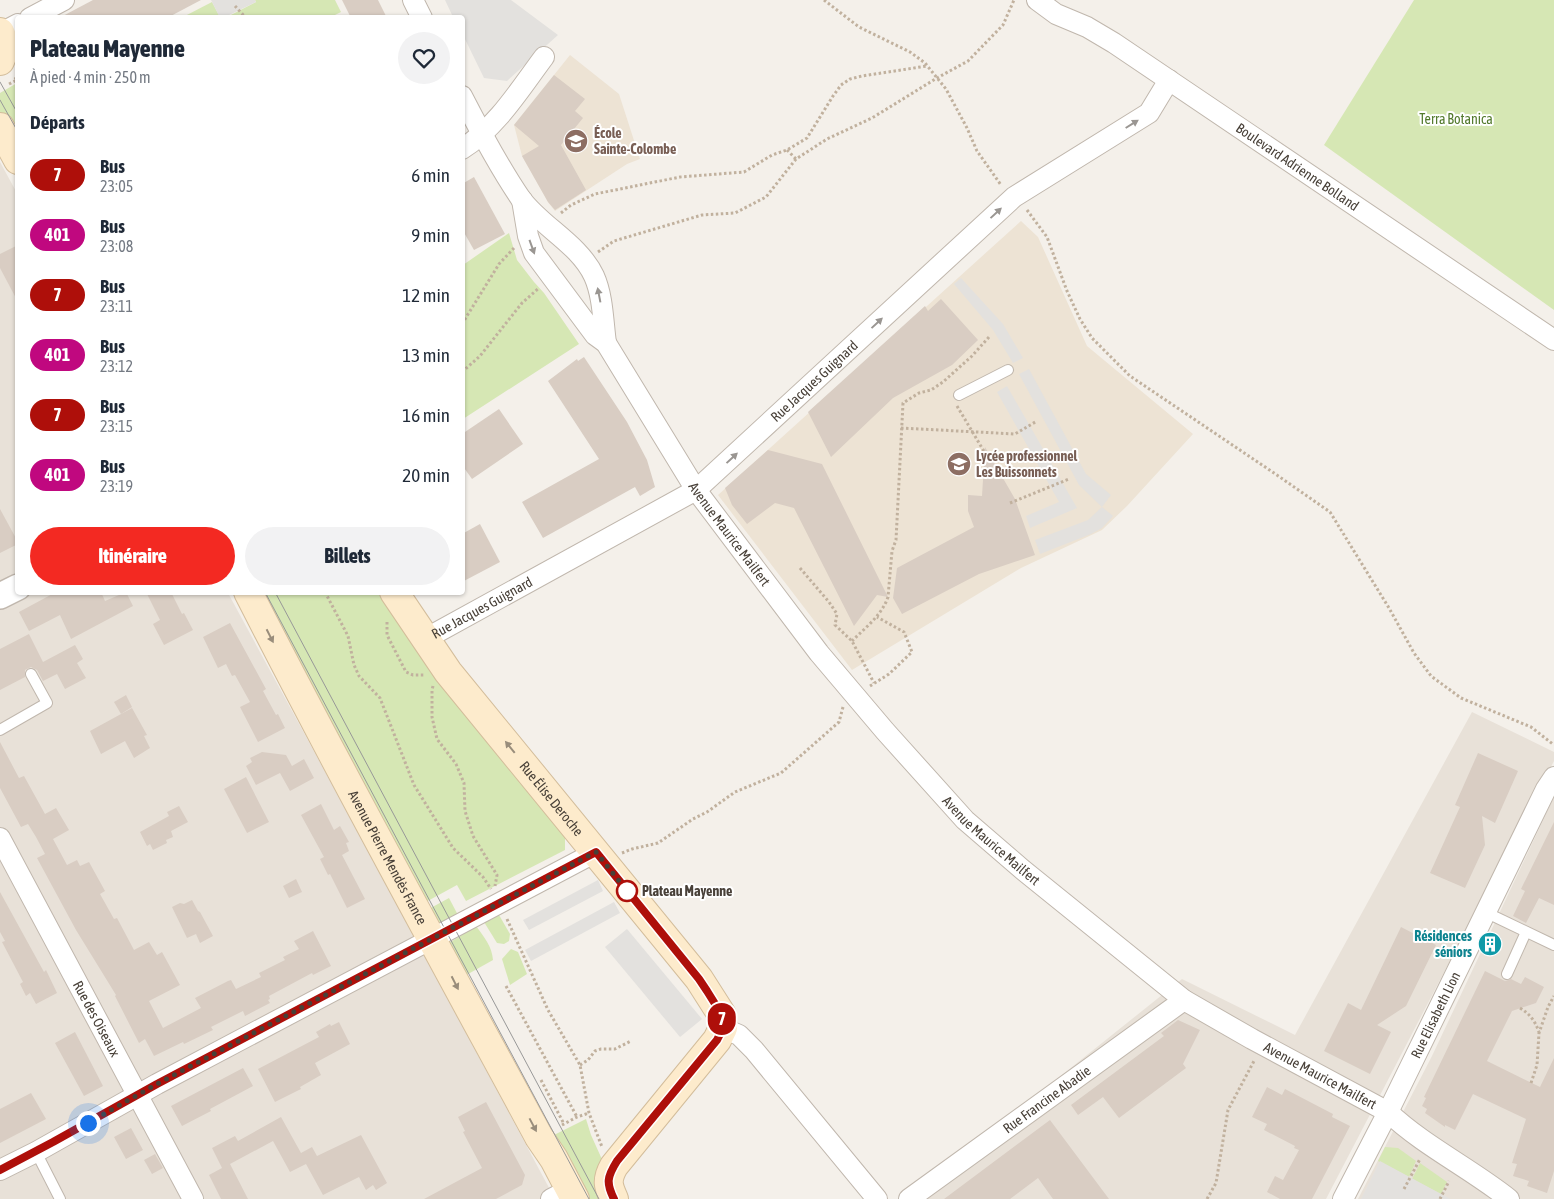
<!DOCTYPE html>
<html lang="fr">
<meta charset="utf-8">
<style>
body{margin:0;font-family:"Asap Condensed",sans-serif;background:#f2f2f3;color:#1f2937;height:100vh;display:flex;flex-direction:column;font-size:19px;white-space:nowrap}
*{box-sizing:border-box;margin:0}
p{font-size:16px;color:#747a83}
.icon{flex:none;width:28px;height:28px;fill:none;stroke:currentColor;stroke-width:2;stroke-linecap:round;stroke-linejoin:round}
.map{position:relative;flex:1;overflow:hidden}
.details{position:absolute;left:15px;top:15px;width:450px;height:580px;display:flex;flex-direction:column;background:#fff;border-radius:5px;box-shadow:0 1px 4px #0004}
.details>*{flex:none}
.badge{padding:0 10px;border-radius:16px;font-size:18px;line-height:32px}
.you{position:absolute;width:25px;height:25px;margin:-12px;border:4px solid #fff;border-radius:50%;background:#1a73e8;box-shadow:0 0 0 8px #1a73e833}
.map>.badge{position:absolute;translate:-50% -50%;box-shadow:0 0 0 2px #fff}
h2{padding:0 15px;font-size:19px;line-height:45px}
.round{display:grid;place-items:center;flex:none;width:52px;height:52px;border-radius:26px;background:#f2f2f3}
.overview{display:flex;align-items:center;justify-content:space-between;height:85px;padding:0 15px}
h1{font-size:24px;font-weight:800;line-height:38px}
.primary-button{display:flex;gap:10px;margin-top:auto;padding:10px 15px}
.primary-button a{flex:1;height:58px;border-radius:30px;background:#f32922;color:#fff;font-size:20px;font-weight:800;line-height:58px;text-align:center}
.primary-button a+a{background:#f2f2f3;color:#1f2937}
ul{padding:0;list-style:none}
li{display:flex;align-items:center;gap:15px;height:60px;padding:0 15px}
li div{flex:1}
li b{display:block;font-size:19px}
li em{font-style:normal}
li .badge{min-width:55px;font-weight:700;text-align:center}
.map>svg:first-child{display:block}
.residential{fill:#e8e1d8}
.education{fill:#ede3d4}
.green{fill:#d6e7b4}
.parking{fill:#e3e1de}
.building{fill:#d9cdc3}
.lines{fill:none;stroke-linecap:round;stroke-linejoin:round}
.service-casing{stroke:#c0b7ad;stroke-width:12}
.minor-casing{stroke:#c0b7ad;stroke-width:22}
.tertiary-casing{stroke:#c0b7ad;stroke-width:28}
.secondary-casing{stroke:#d3bd9b;stroke-width:30}
.path{stroke:#c1b19e;stroke-width:3;stroke-dasharray:2.5 2.5;stroke-linecap:butt}
.service{stroke:#fff;stroke-width:10}
.minor{stroke:#fff;stroke-width:20}
.tertiary{stroke:#fff;stroke-width:25}
.secondary{stroke:#fdebcc;stroke-width:28}
.tram{stroke:#989898;stroke-width:1}
.oneway{fill:#9a9692}
.oneway2{fill:#998d7b}
.line-casing{stroke:#fff;stroke-width:11}
.line{stroke:#ae0f0a;stroke-width:8}
.walk{stroke:#484038;stroke-width:5;stroke-dasharray:0 9}
.stop-dot{fill:#fff;stroke:#ae0f0a;stroke-width:2.5}
.labels{text-anchor:middle;dominant-baseline:central;stroke-width:4;stroke-linejoin:round;paint-order:stroke}
.park-label{font-size:14px;fill:#52792c;stroke:#fff}
.education-label{font-size:14px;font-weight:bold;fill:#785e54;stroke:#fff;text-anchor:start}
.street-label{font-size:14px;fill:#484038;stroke:#fff}
.stop-label{font-size:14px;font-weight:bold;fill:#484038;stroke:#fff;text-anchor:start}
.culture-label{font-size:14px;font-weight:bold;fill:#0d838f;stroke:#fff;text-anchor:end}
</style>
<div class="map">
<svg width="1554" height="1199" viewBox="0 0 1554 1199">
<rect width="100%" height="100%" fill="#f4f0ea"/>
<g class="residential">
<path d="M0,162L18,195V592L228,593L411,930L555,1199H0Z"/>
<path d="M1472,712L1554,752V761L1326,1199H907L1182,979L1295,1035Z"/>
<path d="M1554,797V1199H1358L1432,1056Z"/>
</g>
<g class="education">
<path d="M570,55L619,94L640,159L627,164L555,211L548,202L522,156L514,125Z"/>
<path d="M1021,221L1038,237L1087,346L1193,434L1127,506L1102,530L1021,568L852,670L718,495Z"/>
</g>
<g class="green">
<path d="M255,0H335L341,12L329,18H225L256,2Z"/>
<path d="M1414,0H1554V310L1324,145Z"/>
<path d="M212,2L220,17H183Z"/>
<path d="M17,83V146L0,113V93Z"/>
<path d="M509,233L517,260L534,282L544,293L579,344L463,419V265Z"/>
<path d="M257,593H385L565,836V850L466,901L457,885L424,903Z"/>
<path d="M449,898L459,917L440,926L427,910Z"/>
<path d="M499,915L510,934L509,941L504,944L497,943L484,922Z"/>
<path d="M476,926C484,937 492,946 493,960L461,978L449,943Z"/>
<path d="M511,949L518,952L527,974L510,985L502,959Z"/>
<path d="M586,1119L591,1135L605,1166L607,1199H581L546,1139Z"/>
<path d="M1385,1147L1398,1148L1416,1161L1409,1177L1378,1161Z"/>
<path d="M1420,1163L1447,1182L1441,1194L1412,1179Z"/>
</g>
<g class="parking">
<path d="M211,0H255L256,2L225,17L220,18Z"/>
<path d="M445,0H511L558,35L507,81L484,78L463,35L462,18L453,17Z"/>
<path d="M961,278L1003,324L1023,358L1013,363L993,330L954,284Z"/>
<path d="M1029,369L1086,474L1111,495L1102,507L1113,516L1102,528L1091,534L1040,554L1035,540L1088,520L1102,507L1079,485L1019,374Z"/>
<path d="M1007,386L1077,508L1030,528L1026,516L1059,502L997,392Z"/>
<path d="M598,880L603,891L529,930L523,920Z"/>
<path d="M614,902L620,913L531,961L525,950Z"/>
<path d="M627,929L702,1019L680,1037L605,947Z"/>
<path d="M1380,1161L1441,1194L1451,1199H1361Z"/>
</g>
<g class="building">
<path d="M93,0H201L167,18H59Z"/>
<path d="M342,0H378L387,18H351Z"/>
<path d="M554,75L585,99L575,111L583,118L561,145L586,190L555,210L548,202L522,156L539,146L514,125Z"/>
<path d="M474,177L505,234L474,250L462,229V184Z"/>
<path d="M18,245V302L0,268V254Z"/>
<path d="M941,299L978,340L952,365L893,398L831,457L808,412L925,306L928,311Z"/>
<path d="M584,357L627,422L647,460L655,487L640,496L635,487L543,538L522,502L599,459L548,381L577,359L578,361Z"/>
<path d="M499,409L523,444L472,479L462,465V434Z"/>
<path d="M985,447L1015,499L1035,555L979,574L902,614L893,598L897,568L974,527L968,511V495L982,496Z"/>
<path d="M768,450L822,464L888,597L877,595L854,626L794,508L775,503L747,524L732,505L725,488Z"/>
<path d="M0,509L18,542V544L0,553Z"/>
<path d="M480,524L500,562L462,582V534Z"/>
<path d="M56,592H101L105,601L126,592L133,606L71,639L60,615L29,631L19,612Z"/>
<path d="M146,592H171L182,614L184,613L193,630L164,645L153,624L160,620Z"/>
<path d="M230,623L266,689L263,691L276,715L278,714L285,728L258,742L240,707L250,702L235,675L232,676L226,664L218,668L203,637Z"/>
<path d="M29,634L43,662L75,645L83,659L77,663L86,678L65,689L57,674L43,681L37,670L31,667L25,670V677L0,690V649Z"/>
<path d="M126,695L132,707L121,714L114,702Z"/>
<path d="M132,708L147,735L144,736L150,748L134,758L125,741L101,754L90,731Z"/>
<path d="M0,742L19,778L24,776L45,814L56,808L69,830L53,839L67,865L77,860L80,866L89,862L105,891L100,894L114,919L117,918L134,950L149,942L157,955L162,952L180,985L149,1001L163,1028L201,1008L195,998L228,981L231,980L236,989L261,977L259,973L285,960L283,957L299,949L294,941L313,931L331,966L313,975L312,973L269,996L270,999L268,1000L270,1003L245,1016L243,1011L211,1027L213,1030L184,1044L183,1042L154,1056L145,1039L139,1043L115,996L116,995L76,930L37,858L45,854L36,837L28,824L21,827L0,788Z"/>
<path d="M262,752L286,755L292,766L304,759L314,778L290,791L280,773L256,785L246,766L252,762L250,758Z"/>
<path d="M1478,753L1518,771L1495,823L1482,816L1485,845L1465,888L1430,873L1460,807L1455,805Z"/>
<path d="M246,777L269,822L247,833L224,789Z"/>
<path d="M321,804L334,830L340,826L349,842L346,843L349,851L342,855L365,899L347,908L330,874L328,875L320,859L324,857L301,815Z"/>
<path d="M179,806L188,822L171,831L173,837L166,840L167,843L153,850L150,844L147,846L140,832L169,816L167,812Z"/>
<path d="M1554,822V905L1539,898L1526,923L1513,916L1525,891L1521,889Z"/>
<path d="M296,879L302,892L289,898L283,886Z"/>
<path d="M0,892L44,972L46,970L57,993L36,1004L30,993L26,996L20,984L23,982L2,942L5,941L0,932Z"/>
<path d="M192,900L198,911L200,912L213,936L200,943L196,934L187,938L172,907L180,903L184,904Z"/>
<path d="M1401,927L1436,945L1406,1006L1377,1025L1391,1032L1370,1074L1324,1051L1348,1003L1361,1010Z"/>
<path d="M1485,971L1505,981L1511,979L1521,984L1525,977L1544,987L1536,1003L1512,1011L1487,1061L1540,1087L1554,1058V1171L1547,1193L1527,1186L1529,1181L1513,1176L1517,1164L1512,1163L1526,1119L1473,1094L1455,1130L1445,1125V1127L1425,1113L1427,1109L1422,1106L1426,1098L1424,1097Z"/>
<path d="M1178,1020L1200,1030L1183,1064L1186,1068L1119,1118L1103,1097L1078,1115L1071,1105L1164,1036L1161,1033Z"/>
<path d="M339,1022L350,1044L315,1063L321,1075L300,1087L301,1089L275,1102L258,1069L319,1037L316,1032L330,1024L331,1026Z"/>
<path d="M75,1032L103,1086L84,1096L55,1043Z"/>
<path d="M243,1068L253,1086L210,1109L211,1111L182,1126L171,1106Z"/>
<path d="M1267,1087L1282,1095L1285,1089L1333,1114L1332,1117L1350,1126L1312,1199H1280L1267,1192L1275,1176L1283,1180L1299,1150L1294,1148L1295,1146L1264,1130L1267,1124L1252,1117Z"/>
<path d="M31,1093L46,1119L0,1143V1109Z"/>
<path d="M486,1102L525,1175L522,1185L496,1199H424L482,1168L463,1132L465,1131L458,1117Z"/>
<path d="M281,1117L301,1153L312,1147L317,1156L361,1135L387,1183L376,1190L373,1185L366,1190L359,1177L323,1195L306,1164L290,1172L273,1141L230,1164L248,1199H221L209,1175L222,1168L212,1148L235,1136L238,1141Z"/>
<path d="M1050,1120L1109,1199H1053L1038,1178L1010,1199H944Z"/>
<path d="M131,1128L143,1150L126,1159L114,1137Z"/>
<path d="M155,1154L163,1168L152,1174L144,1160Z"/>
</g>
<g class="lines">
<g class="service-casing">
<g id="service">
<path d="M959,395L1008,370"/>
<path d="M0,730L47,703L31,674"/>
<path d="M1485,912L1554,945"/>
<path d="M1507,974L1526,932"/>
<path d="M36,1152L60,1199"/>
</g>
</g>
<g class="minor-casing">
<g id="minor">
<path d="M413,0L422,18"/>
<path id="s1" d="M1037,0L1056,14L1087,27L1114,43L1554,340"/>
<path d="M30,18L64,0"/>
<path d="M1,33L18,24"/>
<path d="M462,96C480,131 499,167 521,199C542,227 579,244 594,276C603,296 603,321 606,343"/>
<path d="M462,149C497,127 520,89 544,57"/>
<path id="s2" d="M522,200L528,236L534,253L595,335L606,343L696,490L819,653L885,731L965,820L1023,870L1184,1000L1252,1039L1388,1112C1424,1146 1470,1168 1509,1199"/>
<path id="s3" d="M425,639L696,490L1014,197L1149,113L1169,80"/>
<path id="s4" d="M0,838L193,1199"/>
<path d="M723,1028L739,1035L754,1050L877,1199"/>
<path d="M0,1170L36,1152L157,1084L596,852"/>
<path d="M551,1199L570,1189"/>
<path id="s5" d="M909,1199L1184,1000"/>
<path id="s6" d="M1343,1199L1388,1112L1546,789L1554,777"/>
</g>
</g>
<g class="tertiary-casing">
<path id="tertiary" d="M0,596L18,587"/>
</g>
<g class="secondary-casing">
<g id="secondary">
<path d="M0,32C5,42 5,51 0,61"/>
<path d="M0,127L18,160"/>
<path id="s7" d="M248,592C342,776 441,956 539,1137L554,1159L575,1199"/>
<path id="s8" d="M394,592L448,672L699,979L722,1015L723,1028L717,1040L614,1166C606,1180 608,1186 614,1199"/>
</g>
</g>
<g class="path">
<path d="M824,0L859,27L910,52L925,63L946,89L967,128L977,151L1001,185"/>
<path d="M235,6L246,18"/>
<path d="M9,84L17,80L14,76"/>
<path d="M787,150L796,159"/>
<path d="M1027,210L1047,237L1067,291L1080,319L1092,338L1130,376L1274,473L1330,512L1389,608L1414,653L1431,676L1461,698L1531,727L1554,745"/>
<path d="M561,213L571,205L595,194L680,177L744,172L772,155L787,150L807,138L833,96L841,85L850,79L862,76L927,66"/>
<path d="M598,252L614,241L702,215L735,213L766,197L796,159L827,139L872,118L937,78L968,61L1003,25L1014,0"/>
<path d="M462,324L499,264L514,248"/>
<path d="M462,372L480,356L522,303L539,288"/>
<path d="M957,406L985,453"/>
<path d="M901,428L1015,434L1037,421"/>
<path d="M1010,503L1069,479"/>
<path d="M800,568L829,602L837,614L835,625L852,641L874,683"/>
<path d="M325,592L348,636L354,665L359,676L380,698L414,785L453,848L483,877L491,889"/>
<path d="M387,622V635L406,672L413,675H424"/>
<path d="M852,641C865,628 882,615 888,597L892,551L896,540L903,403L919,393L931,390L943,382L972,356L989,337"/>
<path d="M433,686L432,690V717L437,739L456,764L464,783L465,811L473,836L497,875L495,886"/>
<path d="M870,686L889,674L912,652L904,632L877,617"/>
<path d="M622,853L632,849L658,843L693,819L707,812L735,792L781,773L839,722L843,707"/>
<path d="M507,919L548,1010L580,1065L589,1113L602,1147"/>
<path d="M506,986L577,1117"/>
<path d="M1520,1008C1530,1014 1535,1021 1539,1032"/>
<path d="M580,1065L588,1060L595,1051L601,1049H615L631,1041"/>
<path d="M541,1080L564,1124"/>
<path d="M1531,1083L1537,1065L1539,1033L1548,1007L1554,996"/>
<path d="M562,1125L577,1117L589,1113"/>
<path d="M1404,1189L1420,1159"/>
<path d="M1207,1199L1216,1183L1228,1110L1254,1061"/>
<path d="M1440,1199L1449,1181"/>
</g>
<use href="#service" class="service"/>
<use href="#minor" class="minor"/>
<use href="#tertiary" class="tertiary"/>
<use href="#secondary" class="secondary"/>
<g class="tram">
<path d="M0,82L18,114"/>
<path d="M0,100L18,132"/>
<path d="M265,592L589,1199"/>
<path d="M275,592L599,1199"/>
</g>
</g>
<defs><path id="oneway-solid" d="M-6-.8H1V-3.2L6.5 0L1 3.2V.8H-6Z" transform="scale(1.25)"/></defs>
<g class="oneway">
<use href="#oneway-solid" transform="translate(1132 124) rotate(-32)"/>
<use href="#oneway-solid" transform="translate(996 213) rotate(-43)"/>
<use href="#oneway-solid" transform="translate(532 247) rotate(70)"/>
<use href="#oneway-solid" transform="translate(599 295) rotate(-101)"/>
<use href="#oneway-solid" transform="translate(877 323) rotate(-43)"/>
<use href="#oneway-solid" transform="translate(732 458) rotate(-43)"/>
</g>
<g class="oneway2">
<use href="#oneway-solid" transform="translate(270 636) rotate(63)"/>
<use href="#oneway-solid" transform="translate(510 747) rotate(-129)"/>
<use href="#oneway-solid" transform="translate(455 983) rotate(63)"/>
<use href="#oneway-solid" transform="translate(533 1125) rotate(62)"/>
</g>
<g class="lines">
<g class="line-casing">
<path id="line" d="M0,1170L53,1142L157,1084L596,852L699,979L707,991L722,1015L723,1028L717,1040L617,1161C607,1177 606,1183 614,1199"/>
</g>
<use href="#line" class="line"/>
<path class="walk" d="M88,1123L157,1084L596,852L627,891"/>
</g>
<defs>
<g id="school-disc" transform="scale(1.25)"><circle r="9.5" fill="#8d6e63" stroke="#fff"/><path d="M0-5L7-2L0 1L-7-2ZM-4 1L0 2.5L4 1V4Q0 6-4 4Z" fill="#fff"/></g>
<g id="building-disc" transform="scale(1.25)"><circle r="9.5" fill="#0f9aa8" stroke="#fff"/><path d="M-4-6H4V6H1V3H-1V6H-4ZM-2.5-4.3h1.7v1.8h-1.7ZM.8-4.3h1.7v1.8H.8ZM-2.5-1h1.7V.8h-1.7ZM.8-1h1.7V.8H.8Z" fill="#fff"/></g>
</defs>
<g fill-rule="evenodd">
<use href="#school-disc" x="576" y="141"/>
<use href="#school-disc" x="959" y="464"/>
<use href="#building-disc" x="1490" y="944"/>
</g>
<circle class="stop-dot" cx="627" cy="891" r="10"/>
<g class="labels">
<g class="park-label">
<text x="1456" y="119">Terra Botanica</text>
</g>
<g class="education-label">
<text x="594" y="133">École<tspan x="594" dy="16">Sainte-Colombe</tspan></text>
<text x="976" y="456">Lycée professionnel<tspan x="976" dy="16">Les Buissonnets</tspan></text>
</g>
<g class="street-label">
<text stroke="none"><textPath href="#s1" startOffset="310">Boulevard Adrienne Bolland</textPath></text>
<text stroke="none"><textPath href="#s3" startOffset="470">Rue Jacques Guignard</textPath></text>
<text stroke="none"><textPath href="#s2" startOffset="398">Avenue Maurice Mailfert</textPath></text>
<text stroke="none"><textPath href="#s3" startOffset="65">Rue Jacques Guignard</textPath></text>
<text stroke="none"><textPath href="#s8" startOffset="260">Rue Élise Deroche</textPath></text>
<text stroke="none"><textPath href="#s2" startOffset="802">Avenue Maurice Mailfert</textPath></text>
<text stroke="none"><textPath href="#s7" startOffset="300">Avenue Pierre Mendès France</textPath></text>
<text stroke="none"><textPath href="#s6" startOffset="206">Rue Elisabeth Lion</textPath></text>
<text stroke="none"><textPath href="#s4" startOffset="205">Rue des Oiseaux</textPath></text>
<text stroke="none"><textPath href="#s2" startOffset="1208">Avenue Maurice Mailfert</textPath></text>
<text stroke="none"><textPath href="#s5" startOffset="170">Rue Francine Abadie</textPath></text>
</g>
<g class="stop-label">
<text x="642" y="891">Plateau Mayenne</text>
</g>
<g class="culture-label">
<text x="1472" y="936">Résidences<tspan x="1472" dy="16">séniors</tspan></text>
</g>
</g>
</svg>
<div class="you" style="left:88px;top:1123px"></div>
<b class="badge" style="left:722px;top:1019px;background:#ae0f0a;color:#fff">7</b>
<section class="details">
<div class="overview"><div><h1>Plateau Mayenne</h1><p>À pied · 4 min · 250 m</p></div><a class="round"><svg class="icon" aria-label="heart" viewBox="0 0 24 24"><path d="M12 20l-8-8c-3-5 5-10 8-4 3-6 11-1 8 4z"/></svg></a></div>
<h2>Départs</h2>
<ul>
<li><span class="badge" style="background:#ae0f0a;color:#fff">7</span><div><b>Bus</b><p>23:05</p></div><em>6 min</em></li>
<li><span class="badge" style="background:#c0087f;color:#fff">401</span><div><b>Bus</b><p>23:08</p></div><em>9 min</em></li>
<li><span class="badge" style="background:#ae0f0a;color:#fff">7</span><div><b>Bus</b><p>23:11</p></div><em>12 min</em></li>
<li><span class="badge" style="background:#c0087f;color:#fff">401</span><div><b>Bus</b><p>23:12</p></div><em>13 min</em></li>
<li><span class="badge" style="background:#ae0f0a;color:#fff">7</span><div><b>Bus</b><p>23:15</p></div><em>16 min</em></li>
<li><span class="badge" style="background:#c0087f;color:#fff">401</span><div><b>Bus</b><p>23:19</p></div><em>20 min</em></li>
</ul>
<div class="primary-button"><a>Itinéraire</a><a>Billets</a></div>
</section>
</div>
